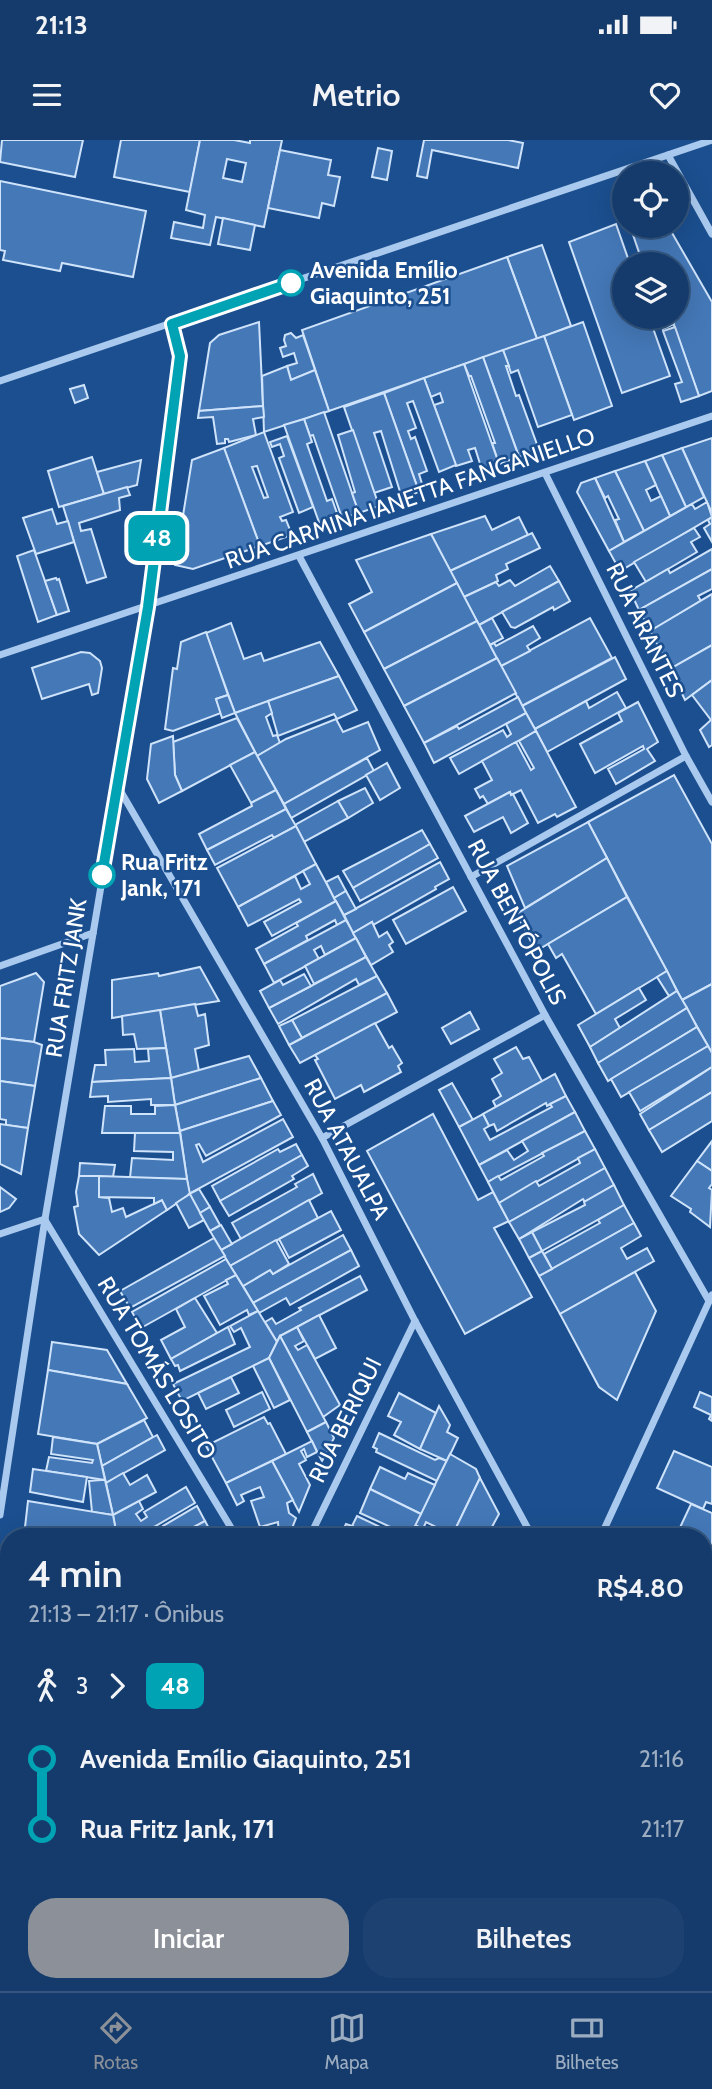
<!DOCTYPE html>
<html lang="pt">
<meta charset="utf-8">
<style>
body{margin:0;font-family:Cabin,sans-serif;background:#1d4271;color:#f1f3f6;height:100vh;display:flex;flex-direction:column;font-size:26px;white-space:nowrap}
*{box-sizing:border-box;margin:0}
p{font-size:23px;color:#9dadc1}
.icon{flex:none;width:38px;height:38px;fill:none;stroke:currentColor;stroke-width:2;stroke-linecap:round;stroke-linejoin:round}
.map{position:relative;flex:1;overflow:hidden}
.side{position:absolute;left:0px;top:1388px;width:712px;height:464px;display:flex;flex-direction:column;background:#143b6b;border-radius:28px 28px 0 0;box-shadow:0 7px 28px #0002,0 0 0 2px #33557e}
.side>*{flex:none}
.badge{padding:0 14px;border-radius:10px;font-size:24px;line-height:46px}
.buttons{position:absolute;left:612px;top:21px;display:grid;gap:14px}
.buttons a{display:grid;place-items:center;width:77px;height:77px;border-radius:50%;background:#143b6b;box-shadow:0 7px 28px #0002,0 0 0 2px #33557e;font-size:35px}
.map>.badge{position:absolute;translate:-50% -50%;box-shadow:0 0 0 4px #fff}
.legs{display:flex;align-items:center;gap:10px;height:77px;padding:0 28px;font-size:23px}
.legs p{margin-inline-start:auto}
.headline{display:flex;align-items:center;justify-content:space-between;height:119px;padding:0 28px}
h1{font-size:38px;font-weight:600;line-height:52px}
.cta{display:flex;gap:14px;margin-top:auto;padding:14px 28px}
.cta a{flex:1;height:80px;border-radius:28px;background:#8c9099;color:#fff;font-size:28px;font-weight:600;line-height:80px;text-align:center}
.cta a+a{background:#1d4271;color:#f1f3f6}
ul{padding:0 28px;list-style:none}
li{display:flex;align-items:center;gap:24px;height:70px;font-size:26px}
li i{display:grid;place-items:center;width:10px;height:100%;margin:0 9px;background:currentColor}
li i::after{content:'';width:18px;height:18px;margin:-9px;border:5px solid;border-radius:50%;background:#143b6b}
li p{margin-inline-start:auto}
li:first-child i{background:linear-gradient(#0000 50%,currentColor 0)}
li:last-child i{background:linear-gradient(currentColor 50%,#0000 0)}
.status{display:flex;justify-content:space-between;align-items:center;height:49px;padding:0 35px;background:#143b6b;direction:ltr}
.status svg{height:19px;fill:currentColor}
header{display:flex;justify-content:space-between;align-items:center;height:91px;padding:0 28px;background:#143b6b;font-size:32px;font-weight:600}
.tabs{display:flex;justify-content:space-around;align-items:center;height:98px;border-top:2px solid #33557e;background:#143b6b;font-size:19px;color:#9dadc1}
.tabs a{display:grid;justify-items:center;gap:4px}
.tabs .selected{color:#8c9099}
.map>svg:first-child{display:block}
.building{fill:#4478b7;stroke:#cfe3fa;stroke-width:2;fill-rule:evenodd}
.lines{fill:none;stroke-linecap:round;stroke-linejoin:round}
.street{stroke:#a9c9ee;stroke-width:7}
.line-1-casing{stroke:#fff;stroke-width:16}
.line-1{stroke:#00a3b4;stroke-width:10}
.stop-1-dot{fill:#fff;stroke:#00a3b4;stroke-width:3.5}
.labels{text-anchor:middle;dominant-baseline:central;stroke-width:5;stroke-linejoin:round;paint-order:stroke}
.stop-label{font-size:23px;font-weight:bold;fill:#fff;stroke:#1b4f8f;text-anchor:start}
.street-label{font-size:23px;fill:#fff;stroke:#1b4f8f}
</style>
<div class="status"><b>21:13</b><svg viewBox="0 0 49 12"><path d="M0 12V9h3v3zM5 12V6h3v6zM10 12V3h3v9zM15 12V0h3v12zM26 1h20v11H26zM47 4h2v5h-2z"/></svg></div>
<header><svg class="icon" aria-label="menu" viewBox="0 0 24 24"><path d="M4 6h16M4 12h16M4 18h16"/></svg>Metrio<svg class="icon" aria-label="heart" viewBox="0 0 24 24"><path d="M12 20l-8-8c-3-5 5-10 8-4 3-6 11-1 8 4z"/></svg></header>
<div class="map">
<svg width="712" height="1851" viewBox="0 0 712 1851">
<rect width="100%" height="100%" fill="#1b4f8f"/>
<g class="building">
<path d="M2,0H83L75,37L0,22Z"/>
<path d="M121,0H200L190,52L114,37Z"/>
<path d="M200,0H234L250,3V0H282L264,87L216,77L210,105L171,98L174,82L203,88L205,75L186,70ZM227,19L246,23L242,42L223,38Z"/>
<path d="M424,0H508L523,3L518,28L432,10L427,38L417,36Z"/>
<path d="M378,8L392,11L387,40L372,37Z"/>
<path d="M280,10L331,20L328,35L340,37L334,66L322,63L319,78L268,68Z"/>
<path d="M0,41L146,71L133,137L62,123L60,131L3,120L5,111L0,110Z"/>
<path d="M223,78L255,85L250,110L218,104Z"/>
<path d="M616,84L630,124H625V177H649L670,236L622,253L569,102Z"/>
<path d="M630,86H668L712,162V251L699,256L671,177H677V124H643Z"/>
<path d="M542,105L571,186L537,199L507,117Z"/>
<path d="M507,117L537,199L329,271L302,190Z"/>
<path d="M659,177H671L674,184L663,189Z"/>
<path d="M259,182L263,266L199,271L210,203L219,195Z"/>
<path d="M583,182L612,266L574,280L544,196Z"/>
<path d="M675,187L699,256L681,262L675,244L682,242L663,191Z"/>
<path d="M291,193L296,198L303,195L315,230L291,240L287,226L297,223L294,213L283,217L280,208L286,206L284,200L285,195Z"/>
<path d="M544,196L572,275L538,287L518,230L511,233L503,210Z"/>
<path d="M503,210L509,226H506L516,256L519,255L539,310L519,317L483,217Z"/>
<path d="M483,217L519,317L499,324L492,303H495L471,236H469L464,224Z"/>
<path d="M464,224L499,324L482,330L475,308L468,310L472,321L456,326L434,265L443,262L440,253L431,257L424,238Z"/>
<path d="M287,226L291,240L315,230L329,271L264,292L262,236Z"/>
<path d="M424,238L456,325L439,332L413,261L407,263L416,288L408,291L411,299L415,297L427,331L419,334L423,347L418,349L384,253Z"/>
<path d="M84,245L88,258L75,263L70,249Z"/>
<path d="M384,253L419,352L402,358L381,291L374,293L392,347L374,353L344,267Z"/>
<path d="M263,266L264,277L253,279L256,295L229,302L228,299H225V303L217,304L213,277L198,278L199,271Z"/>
<path d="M324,272L359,373L342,378L313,295L310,296L304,279Z"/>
<path d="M304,279L312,302L307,304L327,361L332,359L339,379L320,385L284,285Z"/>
<path d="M353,290L379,366L359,373L352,353L355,352L338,295Z"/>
<path d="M264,292L293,372L280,377L282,381L286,380L292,395L260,406L224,308ZM257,326L268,357L264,358L252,327Z"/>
<path d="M287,296L313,367L299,373L279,318L284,316L280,304L272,307L270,302Z"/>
<path d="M712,298V373L682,308Z"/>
<path d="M224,308L260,406L193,429L175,425L192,320Z"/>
<path d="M682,308L704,357L686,367L662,315Z"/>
<path d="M662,315L686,367L670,376L645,321Z"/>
<path d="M92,317L104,354L59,367L48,331Z"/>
<path d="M141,320L137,345L104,354L97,332Z"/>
<path d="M645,321L656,345L646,350L651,361L661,356L670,376L644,391L615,331Z"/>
<path d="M615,331L644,391L624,402L615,380L619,379L608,356L605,358L595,338Z"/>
<path d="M595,338L624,402L609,411L577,352L581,343Z"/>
<path d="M127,347L130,355L119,358L120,370L79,383L81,391L91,389L106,437L87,443L63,366Z"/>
<path d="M707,362L712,377L620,431L609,411L692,364L695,369Z"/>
<path d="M52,369L57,384L68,381L74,402L36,414L23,378Z"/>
<path d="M485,376L492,390L519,377L528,395L450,431L431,394Z"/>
<path d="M712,377V402L704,388L710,384L708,380Z"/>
<path d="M694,388L700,397L691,402L697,412L646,442L634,422Z"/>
<path d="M532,393L540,408L506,424L508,429L496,435L498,441L464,457L450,431Z"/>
<path d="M431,394L457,443L364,492L349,464L372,452L356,420Z"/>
<path d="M712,409V429L639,470L630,451L668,429L670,433Z"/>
<path d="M34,410L57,475L38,482L17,416Z"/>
<path d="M550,426L559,441L479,485L464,457L496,442L499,446L510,440L515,446Z"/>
<path d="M712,429V449L698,456L701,461L650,491L639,470Z"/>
<path d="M56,438L57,440L59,439L69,471L57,475L45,441Z"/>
<path d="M559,441L570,461L554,470L553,467L515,488L511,487L502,472Z"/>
<path d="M457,443L477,481L384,529L364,492Z"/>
<path d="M712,454V505L670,529L650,491Z"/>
<path d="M492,478L503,498L490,505L479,485Z"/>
<path d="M590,478L612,518L522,566L501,526Z"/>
<path d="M477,481L497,518L404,566L384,529Z"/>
<path d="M231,483L244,519L261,513L264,521L320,502L339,536L235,573L206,493Z"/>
<path d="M533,486L540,498L527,506L530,511L501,526L490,505L494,503L496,506Z"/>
<path d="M206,492L228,555L216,559L221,573L173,591L165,589L173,528L177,529L181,502Z"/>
<path d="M712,505V540L685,560L670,529Z"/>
<path d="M81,512L90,513L100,521L102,528L98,553L92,555L89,544L42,559L32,528Z"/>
<path d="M615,517L626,539L535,589L522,566Z"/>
<path d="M497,518L516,553L424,603L404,566Z"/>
<path d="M339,536L357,570L337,579L334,574L278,596L268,561Z"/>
<path d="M712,540V579L711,580L692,555Z"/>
<path d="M617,552L626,568L547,612L535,589L586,561L589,568Z"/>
<path d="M228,555L235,573L222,578L216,559Z"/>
<path d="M518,557L526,573L434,623L424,603L457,586L459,589Z"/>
<path d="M268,561L272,573L266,577L273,596L277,595L280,603L257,616L235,573Z"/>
<path d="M638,562L658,602L647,609L655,621L616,644L608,629L644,609L643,606L595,633L580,604L622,581L618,573Z"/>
<path d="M526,573L536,591L459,634L450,618L503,590L507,597L511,594L506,584Z"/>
<path d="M237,578L255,612L182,651L175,635L173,602Z"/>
<path d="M336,579L343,592L368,582L380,610L284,664L257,616L286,599Z"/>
<path d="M712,579V605L709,607L700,590Z"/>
<path d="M536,591L576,667L557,677L555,674L538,683L521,650L511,655L510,652L488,664L483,656L480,658L475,649L492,640L482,621L516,602L531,630L534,628L519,601Z"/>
<path d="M173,596L175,635L182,651L159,663L147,639L151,604Z"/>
<path d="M255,612L276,650L251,663L230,625Z"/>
<path d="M367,618L374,631L291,678L284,664Z"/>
<path d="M387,623L400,648L380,660L366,635Z"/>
<path d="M674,635L712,704V844L682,860L588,682Z"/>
<path d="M365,648L373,663L348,678L338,661Z"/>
<path d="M276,650L286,669L207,710L199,694L252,666L251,663Z"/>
<path d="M510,652L511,655L513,654L528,683L511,693L503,677L474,692L465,676Z"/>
<path d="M338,661L348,678L304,702L295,685Z"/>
<path d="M286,669L296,686L274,698L272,695L215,725L207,710Z"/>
<path d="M588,682L607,718L525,768L507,726Z"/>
<path d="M296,686L316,724L238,767L217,728Z"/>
<path d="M422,690L430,704L353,748L343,731Z"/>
<path d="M430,704L438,718L360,761L353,748Z"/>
<path d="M607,718L627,757L536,811L517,775L518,773Z"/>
<path d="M440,722L449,739L435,747L436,749L373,785L372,782L353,793L344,775Z"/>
<path d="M316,724L336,761L272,796L264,782L301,762L299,759L248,786L238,767L295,736L301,749L310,744L303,731Z"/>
<path d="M338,736L346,751L334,758L326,742Z"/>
<path d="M453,747L466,771L406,804L393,780Z"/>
<path d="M346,751L356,769L344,775L334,758Z"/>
<path d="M627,757L667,831L596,874L562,814L556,818L548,804Z"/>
<path d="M336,761L346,780L337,785L335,780L306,796L308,800L264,824L256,809L298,786L296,783Z"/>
<path d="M346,780L356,798L325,815L321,806L314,810L319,819L274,843L264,824Z"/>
<path d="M372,782L379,797L387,792L393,802L389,805L393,812L371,825L353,793Z"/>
<path d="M356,798L366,817L314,844L305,826Z"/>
<path d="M366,817L377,836L359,845L356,839L278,884L269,868Z"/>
<path d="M200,827L219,861L112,878V840L158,833L159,836Z"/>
<path d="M667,831L677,851L669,856L657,837Z"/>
<path d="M36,833L44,842L34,902L0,898V846Z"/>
<path d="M304,834L311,846L269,868L260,851L280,840L283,845Z"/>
<path d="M377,836L387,853L302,898L292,880Z"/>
<path d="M712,844V913L682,860Z"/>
<path d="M639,848L646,860L615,879L620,888L590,907L578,885Z"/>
<path d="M677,851L687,868L598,923L590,907Z"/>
<path d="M387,853L397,872L300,923L289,905Z"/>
<path d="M195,864L198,876L205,874L209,905L195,909L199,931L171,938L160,870Z"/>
<path d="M687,868L697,887L608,941L598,923Z"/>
<path d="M160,870L166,908L137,909L134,894L123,895L122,876Z"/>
<path d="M470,872L479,889L451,904L442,888Z"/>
<path d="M292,880L302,898L289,905L279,886Z"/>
<path d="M375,883L389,908L392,906L402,923L398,926L401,932L364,952L361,945L335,959L315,920L318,919L315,915Z"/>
<path d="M697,887L708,906L621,957L611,939Z"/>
<path d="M0,898L34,902L42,905L35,946L0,941Z"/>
<path d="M708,906L712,913V927L640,971L629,952Z"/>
<path d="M516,907L523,919L529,917L542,941L496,967L493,961L501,956L492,939L502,933L494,919Z"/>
<path d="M166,908L171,938L92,942L95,925H106L105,910L134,909L135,922L149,921L148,909Z"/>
<path d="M249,916L261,938L175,965L171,938Z"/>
<path d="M712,927V952L649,990L640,974Z"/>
<path d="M555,934L566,956L547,966L546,963L497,991L494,984L489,986L483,974Z"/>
<path d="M171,938L175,965H151V959L108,962V956L90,957L92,942Z"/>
<path d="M261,938L273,961L180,991L175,965Z"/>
<path d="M0,941L35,946L28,988L6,985V980L0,979Z"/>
<path d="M452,943L473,980L459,987L439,950Z"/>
<path d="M712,952V981L662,1012L649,990Z"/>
<path d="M566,956L575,972L479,1025L459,987L483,974L489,986L484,989L490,1000L552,967L550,964Z"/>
<path d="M273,961L281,975L206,1016L199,1004L196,1005L203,1022L283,979L293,997L189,1054L180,991Z"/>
<path d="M175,965L180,993H102L105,966H131V974H155V966Z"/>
<path d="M575,972L585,991L488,1042L479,1025L507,1010L514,1020L528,1011L522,1001Z"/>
<path d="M433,974L478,1060L493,1052L499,1063L509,1081L494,1088L532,1157L465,1194L367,1011Z"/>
<path d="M0,984L28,988L21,1034L0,1024Z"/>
<path d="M585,991L595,1009L499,1063L488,1042L498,1036L501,1040L544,1016L542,1013Z"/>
<path d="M135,993H180L187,1039L130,1038L132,1018L173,1020V1012L134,1011Z"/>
<path d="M712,1001V1031L697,1021Z"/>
<path d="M296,1004L302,1015L220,1061L212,1046L278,1009L280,1012Z"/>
<path d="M595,1009L605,1028L509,1082L499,1063L536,1041L539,1046L580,1023L578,1018Z"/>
<path d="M302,1015L308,1026L292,1036L294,1039L229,1076L220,1061Z"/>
<path d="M697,1021L712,1031V1044L709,1048L712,1050L710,1087L690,1072L691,1069L671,1056Z"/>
<path d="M80,1023L115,1025L113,1037L79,1036Z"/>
<path d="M605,1028L614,1045L585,1062L583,1059L519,1099L509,1082Z"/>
<path d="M313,1034L322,1053L241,1099L232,1083L297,1047L295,1044Z"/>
<path d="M79,1036H99V1057L109,1058L112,1072L123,1068L126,1077L162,1060L167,1070L99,1115L79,1094L74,1067L78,1066L76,1052Z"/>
<path d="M99,1036L187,1039L190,1054L167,1070L162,1060L154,1064V1058L99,1057Z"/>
<path d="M614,1045L624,1065L542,1111L532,1092L585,1065L584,1062Z"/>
<path d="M0,1047L16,1059L9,1068L0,1072Z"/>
<path d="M199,1049L210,1067L200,1073L189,1054Z"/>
<path d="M190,1054L204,1080L189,1088L176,1063Z"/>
<path d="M309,1060L318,1078L230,1126L221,1110Z"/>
<path d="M624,1065L634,1083L552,1129L544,1114L600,1083L598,1080Z"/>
<path d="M210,1067L220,1085L210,1091L200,1073Z"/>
<path d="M331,1071L341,1090L289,1118L279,1099Z"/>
<path d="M634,1083L641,1096L621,1108L627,1119L647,1108L654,1121L560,1174L539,1136Z"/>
<path d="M221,1085L232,1104L221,1110L210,1091Z"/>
<path d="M532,1092L542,1111L529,1118L519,1099Z"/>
<path d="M343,1095L351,1110L253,1163L243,1146L270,1130L273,1134Z"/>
<path d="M214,1098L225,1116L130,1168L120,1151Z"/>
<path d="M276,1100L289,1124L273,1134L270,1130L243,1146L230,1126Z"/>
<path d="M351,1110L359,1126L290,1165L286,1158L259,1173L253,1163Z"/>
<path d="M542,1111L552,1129L539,1136L529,1118Z"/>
<path d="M226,1119L236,1135L141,1188L132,1172Z"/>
<path d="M635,1132L656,1171L617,1260L599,1247L560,1174Z"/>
<path d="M236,1135L258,1171L249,1175L247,1170L220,1185L204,1156L228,1144L226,1140Z"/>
<path d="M360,1136L367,1150L280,1196L277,1202L265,1182L272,1178L276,1184L301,1170L299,1168Z"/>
<path d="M195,1158L217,1193L171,1219L161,1200L185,1187L176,1169Z"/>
<path d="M258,1171L277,1202L269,1218L182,1261L173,1244L250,1207L241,1188L234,1192L230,1186Z"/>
<path d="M319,1175L336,1208L315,1219L297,1187Z"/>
<path d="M228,1187L235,1204L180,1231L178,1225L175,1226L171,1219Z"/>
<path d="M297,1187L304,1201L295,1206L298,1210L307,1205L340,1265L323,1277L280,1196Z"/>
<path d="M280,1196L326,1282L307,1292L269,1218Z"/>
<path d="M52,1202L107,1210L127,1244L48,1230Z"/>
<path d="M269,1218L290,1260L274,1268L253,1226Z"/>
<path d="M48,1230L127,1244L147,1278L97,1304L38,1294Z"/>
<path d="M231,1237L239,1253L206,1269L198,1253Z"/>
<path d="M262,1252L270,1269L234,1287L226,1270Z"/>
<path d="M700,1252L712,1257V1281L709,1279L711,1275L694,1267Z"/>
<path d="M399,1253L436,1273L420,1309L394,1295L401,1282L388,1276Z"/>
<path d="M439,1266L450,1285L447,1292L458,1298L447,1321L420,1309Z"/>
<path d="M264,1277L268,1284L270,1283L286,1314L226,1343L206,1306Z"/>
<path d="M144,1280L153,1297L102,1326L97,1304Z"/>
<path d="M326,1282L334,1298L322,1321L307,1292Z"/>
<path d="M379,1293L435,1320L439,1318L447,1321L437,1341L376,1312L377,1309L373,1307Z"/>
<path d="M157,1295L165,1310L106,1343L102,1326Z"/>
<path d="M53,1297L97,1304L105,1340L46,1331L49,1317L92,1323L93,1320L51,1314Z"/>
<path d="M312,1301L317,1312L307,1317L304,1309L301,1311L306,1320L299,1324L310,1345L299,1372L272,1321Z"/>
<path d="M674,1311L712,1327V1364L706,1362L703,1369L657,1348Z"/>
<path d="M450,1314L476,1329L480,1338L452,1396H432L436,1387L426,1382L423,1389L415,1385Z"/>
<path d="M272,1321L293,1360L287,1363L289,1373L296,1378L289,1396H279L278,1382L260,1387L251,1361L264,1357L260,1347L241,1355L244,1361L237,1365L226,1343Z"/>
<path d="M380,1327L405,1339L408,1333L435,1345L421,1374L370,1349Z"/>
<path d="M33,1329L87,1337L83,1362L30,1352Z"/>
<path d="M123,1333L130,1345L147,1335L156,1352L113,1375L106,1343Z"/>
<path d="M480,1338L499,1374L487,1396H452Z"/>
<path d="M101,1340H105L113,1375L92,1372L89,1341Z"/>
<path d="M186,1347L195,1363L154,1387L157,1394L153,1396H139L136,1391L127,1396H117L113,1375L139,1361L143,1369L136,1374L141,1381L147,1377L144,1372Z"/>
<path d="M370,1349L421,1374L410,1396L360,1373Z"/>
<path d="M28,1361L113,1375L117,1396H24Z"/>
<path d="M691,1364L712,1373V1429L704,1425V1396H676Z"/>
<path d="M197,1366L205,1381L177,1396H168L163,1386Z"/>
<path d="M357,1376L399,1396H373L352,1386Z"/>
<path d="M205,1381L212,1394L208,1396H177Z"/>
<path d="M346,1384L352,1386L373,1396H340Z"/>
<path d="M491,1388L498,1393L506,1388L511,1396H487Z"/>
<path d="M704,1480L712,1484V1513L704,1509Z"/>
<path d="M5,1534L9,1535V1559L1,1558Z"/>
<path d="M704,1553L712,1557V1583L704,1602Z"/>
<path d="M0,1582L9,1583V1671L0,1669Z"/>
<path d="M712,1594V1630L704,1626V1613Z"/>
<path d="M704,1693L712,1696V1743L704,1739Z"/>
<path d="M0,1719L9,1720V1735L0,1734Z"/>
<path d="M0,1734L9,1735V1843H63L61,1851H0Z"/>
<path d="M704,1739L712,1743V1783L704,1779Z"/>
<path d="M704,1785L712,1789L706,1809L704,1808Z"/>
<path d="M704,1808L712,1811L711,1833L704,1830Z"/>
<path d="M63,1843H76L75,1849L62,1847Z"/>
<path d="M76,1843H160L159,1851H76Z"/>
<path d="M168,1843H241L239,1851H176L167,1849Z"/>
<path d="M241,1843H262L260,1851L240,1847Z"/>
<path d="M453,1843H508L504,1851H452L450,1848Z"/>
<path d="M519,1843H568L564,1851H538Z"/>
<path d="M584,1843H622L640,1851H580Z"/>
<path d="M648,1843H688L684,1851H668L666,1850L667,1846L659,1843L658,1847Z"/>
<path d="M523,1845L538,1851H520Z"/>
<path d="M62,1847L75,1849L76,1851H61Z"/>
</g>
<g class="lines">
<g class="street">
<path d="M668,15L712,94"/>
<path d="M0,241L712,0"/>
<path d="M545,333L686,616L712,662"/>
<path d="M299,416L545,875L709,1161"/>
<path d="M0,515L712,276"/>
<path d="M117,645L322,998L415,1181L532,1396"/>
<path d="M471,737L686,616"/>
<path d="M0,826L93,793"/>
<path d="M322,998L545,875"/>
<path d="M45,1080L236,1396"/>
<path d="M0,1094L45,1079"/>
<path d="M0,1375L45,1079L148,467L180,217L172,184"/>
<path d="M310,1396L415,1181"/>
<path d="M601,1396L712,1155"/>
<path d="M0,1691L9,1693"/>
<path d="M399,1851L403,1843"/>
</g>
</g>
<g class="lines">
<g class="line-1-casing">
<path id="line-1" d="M102,735L148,467L180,216L172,184L291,143"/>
</g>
<use href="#line-1" class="line-1"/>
</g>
<g class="stop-1-dot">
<circle cx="291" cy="143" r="12"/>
<circle cx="102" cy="735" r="12"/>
</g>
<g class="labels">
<g class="stop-label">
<text x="310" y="130">Avenida Emílio<tspan x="310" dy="26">Giaquinto, 251</tspan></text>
<text x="121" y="722">Rua Fritz<tspan x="121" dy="26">Jank, 171</tspan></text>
</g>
<g class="street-label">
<text transform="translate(410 358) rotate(-19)">RUA CARMINA IANETTA FANGANIELLO</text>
<text transform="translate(645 490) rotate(64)">RUA ARANTES</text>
<text transform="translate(517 782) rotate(62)">RUA BENTÓPOLIS</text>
<text transform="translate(66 838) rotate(-81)">RUA FRITZ JANK</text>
<text transform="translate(347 1009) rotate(62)">RUA ATAUALPA</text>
<text transform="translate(157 1228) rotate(59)">RUA TOMÁS LOSITO</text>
<text transform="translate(345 1280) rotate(-64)">RUA BERIQUI</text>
</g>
</g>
</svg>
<div class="buttons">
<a><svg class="icon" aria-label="locate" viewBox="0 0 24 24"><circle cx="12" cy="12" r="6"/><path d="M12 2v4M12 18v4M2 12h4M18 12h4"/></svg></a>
<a><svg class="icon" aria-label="layers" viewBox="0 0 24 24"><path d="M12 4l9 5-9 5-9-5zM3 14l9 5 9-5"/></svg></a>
</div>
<b class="badge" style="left:157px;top:398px;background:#00a3b4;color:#fff">48</b>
<section class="side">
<div class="headline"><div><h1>4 min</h1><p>21:13 – 21:17 · Ônibus</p></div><b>R$4.80</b></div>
<div class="legs"><svg class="icon" aria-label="walk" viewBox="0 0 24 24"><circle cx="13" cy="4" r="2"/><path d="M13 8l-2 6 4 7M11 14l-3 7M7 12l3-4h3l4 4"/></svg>3<svg class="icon" aria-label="forward" viewBox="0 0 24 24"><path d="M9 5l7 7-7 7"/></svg><b class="badge" style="background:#00a3b4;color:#fff">48</b></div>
<ul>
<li><i style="color:#00a3b4"></i><b>Avenida Emílio Giaquinto, 251</b><p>21:16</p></li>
<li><i style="color:#00a3b4"></i><b>Rua Fritz Jank, 171</b><p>21:17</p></li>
</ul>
<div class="cta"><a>Iniciar</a><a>Bilhetes</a></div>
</section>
</div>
<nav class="tabs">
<a class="selected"><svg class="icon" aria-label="directions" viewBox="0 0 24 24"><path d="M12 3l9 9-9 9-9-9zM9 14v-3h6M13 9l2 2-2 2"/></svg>Rotas</a>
<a><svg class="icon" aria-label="map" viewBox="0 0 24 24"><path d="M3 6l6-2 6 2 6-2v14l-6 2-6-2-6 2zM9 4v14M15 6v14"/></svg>Mapa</a>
<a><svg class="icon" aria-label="tickets" viewBox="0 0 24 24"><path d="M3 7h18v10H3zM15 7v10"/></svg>Bilhetes</a>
</nav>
